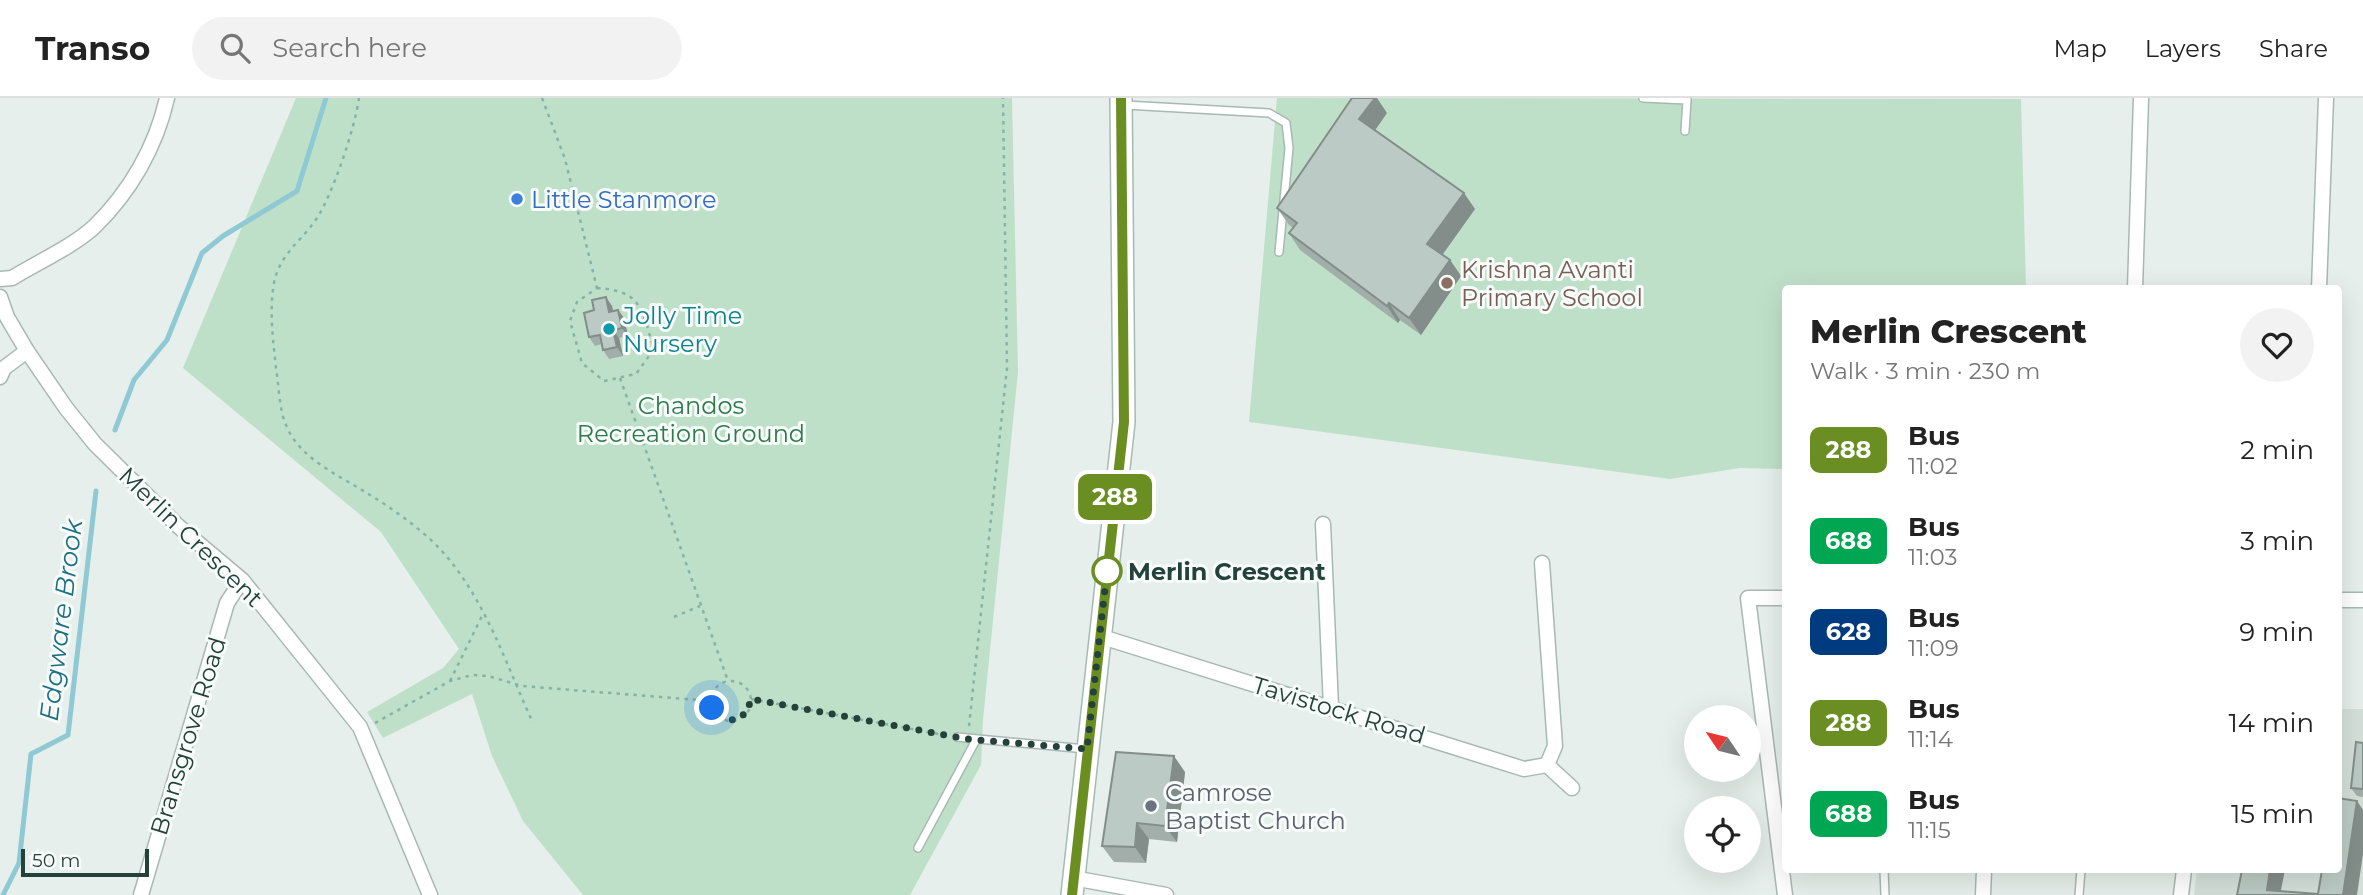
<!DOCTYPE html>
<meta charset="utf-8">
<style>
body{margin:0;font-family:Montserrat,sans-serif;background:#f2f2f2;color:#222;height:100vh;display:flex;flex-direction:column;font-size:26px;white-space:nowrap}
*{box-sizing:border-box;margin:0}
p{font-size:23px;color:#767676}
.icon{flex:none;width:38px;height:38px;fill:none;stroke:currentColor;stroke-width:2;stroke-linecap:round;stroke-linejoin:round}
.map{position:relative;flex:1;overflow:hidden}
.sheet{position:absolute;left:1782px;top:187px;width:560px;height:588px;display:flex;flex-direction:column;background:#fff;border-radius:7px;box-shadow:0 7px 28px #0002}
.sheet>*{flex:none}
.badge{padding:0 14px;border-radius:10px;font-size:24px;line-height:46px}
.needle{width:46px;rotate:305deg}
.tools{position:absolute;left:1684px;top:607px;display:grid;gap:14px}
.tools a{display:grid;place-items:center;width:77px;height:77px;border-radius:50%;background:#fff;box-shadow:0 7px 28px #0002;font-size:35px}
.scale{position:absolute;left:21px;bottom:18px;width:128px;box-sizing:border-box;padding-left:7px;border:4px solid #24423a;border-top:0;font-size:19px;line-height:24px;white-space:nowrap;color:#24423a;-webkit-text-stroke:5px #f7fbf9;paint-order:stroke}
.you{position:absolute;width:35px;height:35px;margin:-18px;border:5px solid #fff;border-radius:50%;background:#1a73e8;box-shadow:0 0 0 10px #1a73e833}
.map>.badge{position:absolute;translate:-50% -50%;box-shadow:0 0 0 4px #fff}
.round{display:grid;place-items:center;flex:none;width:74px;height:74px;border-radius:37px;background:#f2f2f2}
.headline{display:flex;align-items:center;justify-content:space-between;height:119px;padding:0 28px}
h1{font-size:33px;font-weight:800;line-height:52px}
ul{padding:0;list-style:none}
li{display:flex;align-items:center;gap:21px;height:91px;padding:0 28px}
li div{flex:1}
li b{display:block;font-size:26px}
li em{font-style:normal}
li .badge{min-width:77px;font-weight:700;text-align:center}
header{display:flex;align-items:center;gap:42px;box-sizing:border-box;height:98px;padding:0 35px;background:#fff;border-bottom:2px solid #e0e0e0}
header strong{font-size:33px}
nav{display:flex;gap:38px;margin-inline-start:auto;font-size:24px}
.search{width:490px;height:63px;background:#f2f2f2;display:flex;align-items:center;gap:18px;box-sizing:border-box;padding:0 24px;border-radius:38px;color:#767676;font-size:26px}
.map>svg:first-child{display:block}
.built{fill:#d4dfda}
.green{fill:#bfe0c8}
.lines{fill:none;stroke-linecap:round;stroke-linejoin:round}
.stream{stroke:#8ec9d4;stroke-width:5}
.lane-casing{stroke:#a8b8b2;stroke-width:10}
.street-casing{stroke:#a8b8b2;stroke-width:17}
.secondary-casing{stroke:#a4bbb3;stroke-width:24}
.path{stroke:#86b3a5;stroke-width:2.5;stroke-dasharray:3.5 5;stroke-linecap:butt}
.lane{stroke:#fff;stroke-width:7}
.street{stroke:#fff;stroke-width:14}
.secondary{stroke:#fff;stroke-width:21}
.wall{fill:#a1aea9}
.shaded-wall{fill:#838d89}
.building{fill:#bbcac4;stroke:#838d89;stroke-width:2}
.line-casing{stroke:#fff;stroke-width:16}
.line{stroke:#6b8e23;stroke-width:10}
.walk{stroke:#24423a;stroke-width:7;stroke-dasharray:0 12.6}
.shop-dot{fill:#3f7fe0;stroke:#f7fbf9;stroke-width:2.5}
.education-dot{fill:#8d6e63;stroke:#f7fbf9;stroke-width:2.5}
.culture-dot{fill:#0f9aa8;stroke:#f7fbf9;stroke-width:2.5}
.stop-dot{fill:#fff;stroke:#6b8e23;stroke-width:3.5}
.worship-dot{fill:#6b7280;stroke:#f7fbf9;stroke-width:2.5}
.labels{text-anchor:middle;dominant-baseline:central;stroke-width:6;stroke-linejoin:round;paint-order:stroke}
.shop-label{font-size:24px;fill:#366cbe;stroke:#f7fbf9;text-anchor:start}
.education-label{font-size:24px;fill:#785e54;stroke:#f7fbf9;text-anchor:start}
.culture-label{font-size:24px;fill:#0d838f;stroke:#f7fbf9;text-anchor:start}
.park-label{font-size:24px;fill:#2d7a4b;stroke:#f7fbf9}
.street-label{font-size:24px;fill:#24423a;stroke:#f7fbf9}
.stop-label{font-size:24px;font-weight:bold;fill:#24423a;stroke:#f7fbf9;text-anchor:start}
.worship-label{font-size:24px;fill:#5b616d;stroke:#f7fbf9;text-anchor:start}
.water-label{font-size:26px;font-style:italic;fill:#1c6f80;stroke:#f7fbf9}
</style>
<header>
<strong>Transo</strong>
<div class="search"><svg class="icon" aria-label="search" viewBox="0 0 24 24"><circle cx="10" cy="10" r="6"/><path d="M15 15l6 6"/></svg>Search here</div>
<nav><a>Map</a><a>Layers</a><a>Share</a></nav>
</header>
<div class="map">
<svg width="2363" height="797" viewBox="0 0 2363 797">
<rect width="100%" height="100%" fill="#e6efeb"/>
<path class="built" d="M2338,611H2363V797H2194L2197,772H2338Z"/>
<g class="green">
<path d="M296,0H1012L1018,274L983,622L981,667L910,797H583L523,723L492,658L472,596L383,640L367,614L443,570L459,551L381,434L183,270Z"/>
<path d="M1277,0L2021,1L2026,191H1785V371L1740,370L1670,381L1249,324Z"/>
</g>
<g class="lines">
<g class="stream">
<path d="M115,332L134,282L167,242L202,155L223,138L297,93L326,0"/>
<path d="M3,797L19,765L31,656L68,637L96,393"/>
</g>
<g class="lane-casing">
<g id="lane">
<path d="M1643,0L1687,2L1685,33"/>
<path d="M1125,7L1269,15L1286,25L1289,50L1279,154"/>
<path d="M957,639L1086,651"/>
<path d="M918,750L976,642"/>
<path d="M1884,772L1885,797"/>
<path d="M2079,797L2081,772"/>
</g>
</g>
<g class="street-casing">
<g id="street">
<path d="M0,181L12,180C38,164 72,149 94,129C130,94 156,49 167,0"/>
<path d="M2135,191L2141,0"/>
<path d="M2319,191L2326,0"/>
<path d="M0,199L7,219L27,253L66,310L95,346L178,428L242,482L360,629L430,797"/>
<path d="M0,279L4,270L27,253"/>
<path d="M1323,426L1331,609"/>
<path d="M1542,465L1555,648L1547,667"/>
<path d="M1785,500H1748L1785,797"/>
<path d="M2338,502H2363"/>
<path d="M1099,538L1524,671L1547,667L1572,690"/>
<path d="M1073,780L1166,797"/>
<path d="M141,797L227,505L242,482"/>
<path d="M1983,797L1984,772"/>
<path d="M2181,797L2184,772"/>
</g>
</g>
<g class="secondary-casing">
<path id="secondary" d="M1072,797L1124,324L1121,0"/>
</g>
<g class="path">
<path d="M359,0C355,30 333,95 317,120C302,143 280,155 274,185C269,213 273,242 276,270C279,288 279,311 286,327C300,362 341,378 370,397C390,409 412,425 430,441C482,490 504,562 533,625"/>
<path d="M542,0L565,61L597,190"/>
<path d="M597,190C643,193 641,211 654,251L636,276L604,283L582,265L570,223L577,204Z"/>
<path d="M620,280L728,583"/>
<path d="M674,519L700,508"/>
<path d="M450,583L483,516"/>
<circle cx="731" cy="603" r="20"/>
<path d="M751,601L944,637"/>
<path d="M375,625L450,583L472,577L488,578L522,588L711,603"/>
<path d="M969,628L1007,270L1003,0"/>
</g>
<use href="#lane" class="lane"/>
<use href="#street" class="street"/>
<use href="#secondary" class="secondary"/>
</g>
<g class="wall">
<path d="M1387,15L1375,32L1475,111L1442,157L1450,162L1461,178L1421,237L1400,222L1398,225L1300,152L1289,135L1293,130L1289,127L1277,110Z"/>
<path d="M612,208L613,213L618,212L624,220L628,238L619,240L623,258L609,261L603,252L602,246L595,248L589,239Z"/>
<path d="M2363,645V699L2357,698L2351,690Z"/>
<path d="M1185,674L1177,744L1149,741L1146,765L1114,764L1102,748Z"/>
</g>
<g class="shaded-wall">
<path d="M1375,0H1377L1387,15L1371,38L1359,21Z"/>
<path d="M1464,95L1475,111L1438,163L1427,146Z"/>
<path d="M1450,162L1461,178L1421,237L1409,220Z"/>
<path d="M606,199L612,208L615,223L609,214Z"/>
<path d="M1389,205L1400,222L1398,225L1387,208Z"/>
<path d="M618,212L624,220L628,238L622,230Z"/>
<path d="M613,232L619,240L623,258L617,249Z"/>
<path d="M1174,658L1185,674L1177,744L1165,728Z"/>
<path d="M2357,703L2363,712V756L2357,797H2343Z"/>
<path d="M1137,725L1149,741L1146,765L1135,749Z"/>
<path d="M2270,772H2285L2280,797L2267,792Z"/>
</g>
<g class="building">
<path d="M1352,0H1375L1359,21L1464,95L1427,146L1450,162L1409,220L1389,205L1387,208L1289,135L1297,125L1277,110Z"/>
<path d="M606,199L609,214L618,212L622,230L613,232L617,249L603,252L600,237L589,239L584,215L594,212L592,202Z"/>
<path d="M2356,644L2363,645V691L2351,690Z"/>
<path d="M1116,654L1174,658L1165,728L1137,725L1135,749L1102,748Z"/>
<path d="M2338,700L2357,703L2343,797H2237L2242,772H2270L2267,792L2318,796L2322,772H2338Z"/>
</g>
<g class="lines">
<g class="line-casing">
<path id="line" d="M1072,797L1124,324L1121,0"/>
</g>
<use href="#line" class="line"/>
<path class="walk" d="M712,610L722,621L736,622L747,614L751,601L967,641L1087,651L1107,473"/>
</g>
<circle class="shop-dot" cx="517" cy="101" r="7"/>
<circle class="education-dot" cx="1447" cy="185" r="7"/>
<circle class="culture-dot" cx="609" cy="231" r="7"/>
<circle class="stop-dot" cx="1107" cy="473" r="14"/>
<circle class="worship-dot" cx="1151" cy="708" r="7"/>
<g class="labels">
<g class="shop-label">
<text x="531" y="101">Little Stanmore</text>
</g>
<g class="education-label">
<text x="1461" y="171">Krishna Avanti<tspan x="1461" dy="28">Primary School</tspan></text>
</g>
<g class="culture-label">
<text x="623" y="217">Jolly Time<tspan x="623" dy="28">Nursery</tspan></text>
</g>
<g class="park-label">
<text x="691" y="307">Chandos<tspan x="691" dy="28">Recreation Ground</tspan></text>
</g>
<g class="street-label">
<text transform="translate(191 439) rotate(44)">Merlin Crescent</text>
<text transform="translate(1339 612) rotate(17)">Tavistock Road</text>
<text transform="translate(188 638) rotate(-73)">Bransgrove Road</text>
</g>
<g class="stop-label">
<text x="1128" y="473">Merlin Crescent</text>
</g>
<g class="worship-label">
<text x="1165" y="694">Camrose<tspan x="1165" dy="28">Baptist Church</tspan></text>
</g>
<g class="water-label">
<text transform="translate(61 522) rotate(-83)">Edgware Brook</text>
</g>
</g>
</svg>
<div class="tools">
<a><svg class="needle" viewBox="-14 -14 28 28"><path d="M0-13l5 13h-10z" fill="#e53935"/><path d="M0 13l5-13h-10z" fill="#767676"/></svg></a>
<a><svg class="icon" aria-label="locate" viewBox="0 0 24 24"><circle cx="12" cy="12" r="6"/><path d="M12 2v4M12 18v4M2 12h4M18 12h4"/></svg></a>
</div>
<div class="scale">50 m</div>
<div class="you" style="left:712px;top:610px"></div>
<b class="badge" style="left:1115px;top:399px;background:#6b8e23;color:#fff">288</b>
<section class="sheet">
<div class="headline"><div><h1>Merlin Crescent</h1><p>Walk · 3 min · 230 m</p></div><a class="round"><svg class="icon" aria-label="heart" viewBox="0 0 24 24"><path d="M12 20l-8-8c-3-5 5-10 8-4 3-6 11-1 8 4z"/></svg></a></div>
<ul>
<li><span class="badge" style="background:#6b8e23;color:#fff">288</span><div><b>Bus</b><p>11:02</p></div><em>2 min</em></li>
<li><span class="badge" style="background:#00a651;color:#fff">688</span><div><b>Bus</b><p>11:03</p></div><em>3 min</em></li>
<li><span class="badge" style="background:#003b80;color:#fff">628</span><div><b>Bus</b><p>11:09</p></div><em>9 min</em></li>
<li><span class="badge" style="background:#6b8e23;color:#fff">288</span><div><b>Bus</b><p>11:14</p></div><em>14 min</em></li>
<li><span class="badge" style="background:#00a651;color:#fff">688</span><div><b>Bus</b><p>11:15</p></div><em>15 min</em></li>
</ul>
</section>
</div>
